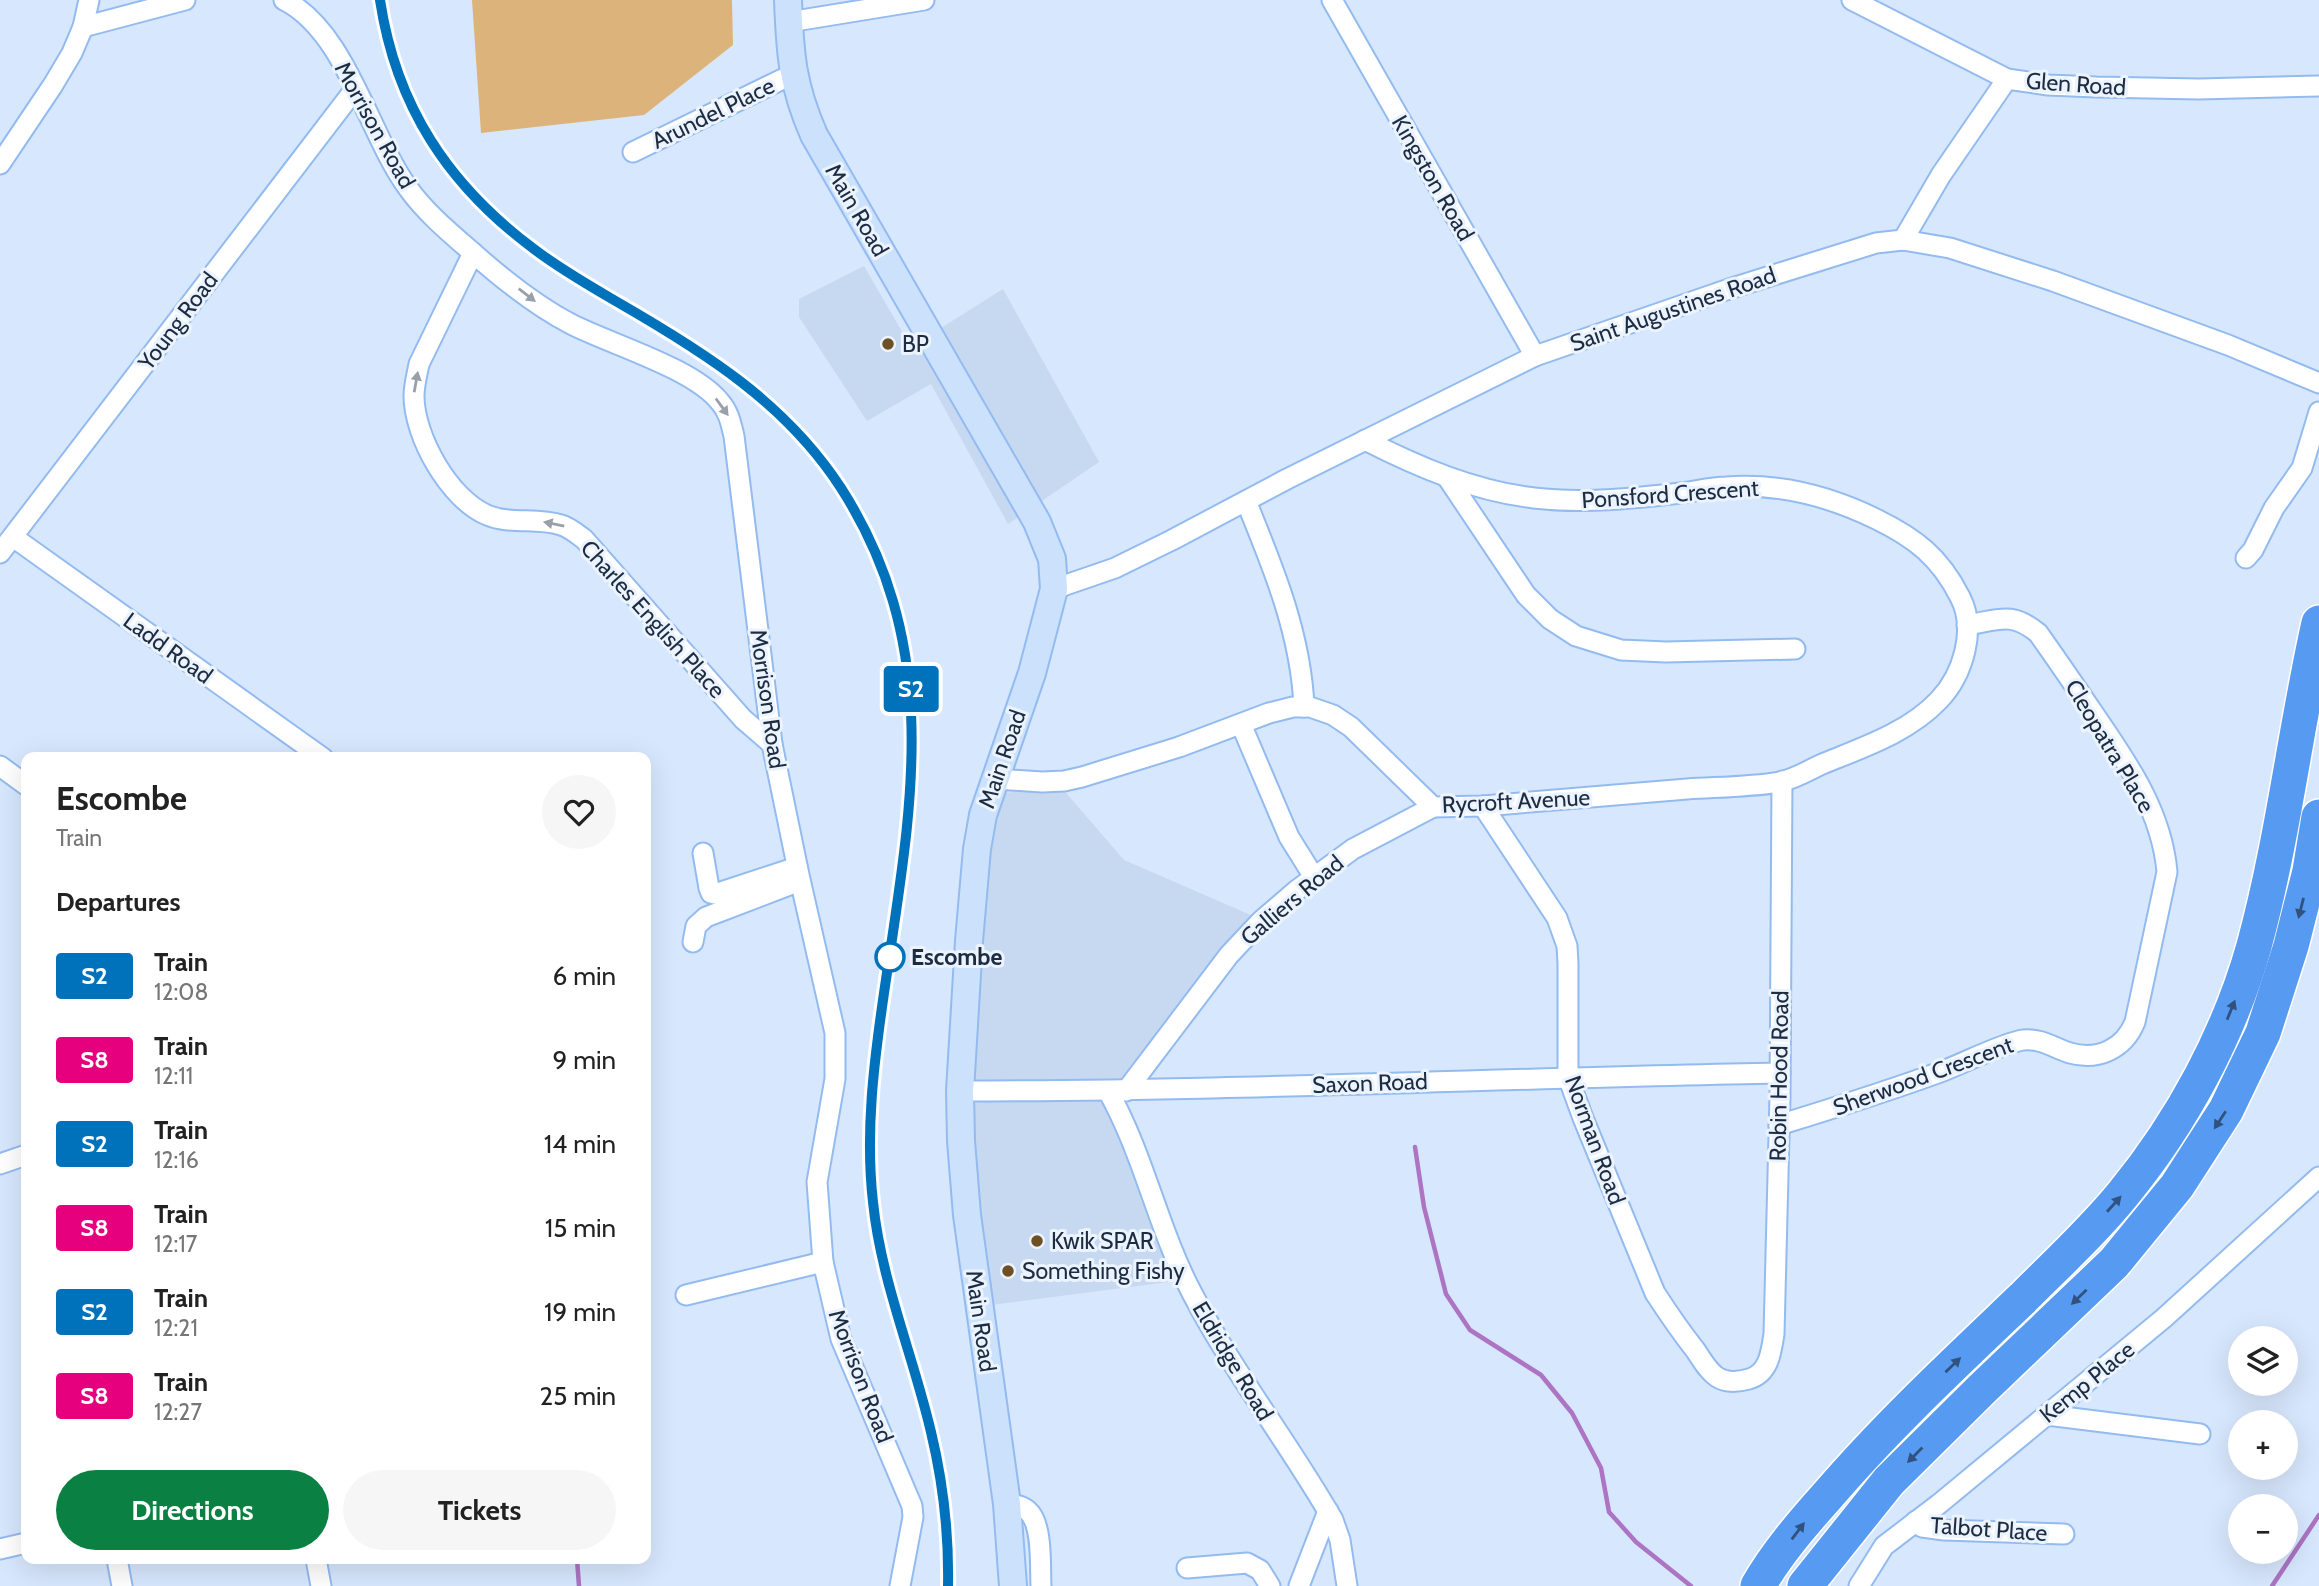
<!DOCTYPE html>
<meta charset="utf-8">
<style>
body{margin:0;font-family:Cabin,sans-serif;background:#f6f6f6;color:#222;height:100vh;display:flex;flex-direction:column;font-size:26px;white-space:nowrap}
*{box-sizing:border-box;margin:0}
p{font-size:23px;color:#767676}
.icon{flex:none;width:38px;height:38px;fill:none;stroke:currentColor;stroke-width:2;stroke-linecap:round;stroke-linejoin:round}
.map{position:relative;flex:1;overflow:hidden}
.side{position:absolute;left:21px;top:752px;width:630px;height:812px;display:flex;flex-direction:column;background:#fff;border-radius:14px;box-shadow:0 7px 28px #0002}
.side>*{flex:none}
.badge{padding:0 14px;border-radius:5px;font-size:24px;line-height:46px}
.fabs{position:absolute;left:2228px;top:1326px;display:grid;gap:14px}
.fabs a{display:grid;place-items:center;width:70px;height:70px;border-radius:50%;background:#fff;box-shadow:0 7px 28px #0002;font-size:35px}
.map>.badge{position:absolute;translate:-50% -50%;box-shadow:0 0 0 4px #fff}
h2{padding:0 35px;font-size:26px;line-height:63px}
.round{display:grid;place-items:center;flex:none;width:74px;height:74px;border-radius:37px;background:#f6f6f6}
.head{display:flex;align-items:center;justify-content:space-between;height:119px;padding:0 35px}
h1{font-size:33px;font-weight:700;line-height:52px}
.action{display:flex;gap:14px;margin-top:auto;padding:14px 35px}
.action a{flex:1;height:80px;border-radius:42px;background:#0b8043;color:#fff;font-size:28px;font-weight:700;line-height:80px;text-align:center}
.action a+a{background:#f6f6f6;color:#222}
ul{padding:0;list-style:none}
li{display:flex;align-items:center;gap:21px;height:84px;padding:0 35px}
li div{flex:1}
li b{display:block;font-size:26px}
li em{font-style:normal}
li .badge{min-width:77px;font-weight:700;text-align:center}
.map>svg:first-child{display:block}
.built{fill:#c6d9f1}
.green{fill:#dcb47b}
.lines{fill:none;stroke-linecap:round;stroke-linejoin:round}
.stream{stroke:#ac74c3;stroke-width:4.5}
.street-casing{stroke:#93bbf0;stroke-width:23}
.secondary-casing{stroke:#93bbf0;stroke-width:30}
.highway-casing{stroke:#fff;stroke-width:38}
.street{stroke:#fff;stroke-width:19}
.secondary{stroke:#cce1fb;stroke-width:26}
.highway{stroke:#569af2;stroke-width:35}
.rail{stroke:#324156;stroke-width:4.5;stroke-dasharray:14 7;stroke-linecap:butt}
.oneway{fill:#99a0aa}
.oneway2{fill:#31527f}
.line-casing{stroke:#fff;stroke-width:16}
.line{stroke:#0072bc;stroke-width:10}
.poi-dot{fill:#6d5024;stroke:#ebf3ff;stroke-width:2.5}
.stop-dot{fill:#fff;stroke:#0072bc;stroke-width:3.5}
.labels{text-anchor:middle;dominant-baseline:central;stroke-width:6;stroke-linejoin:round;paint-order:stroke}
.street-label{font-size:23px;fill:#1d2c41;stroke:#ebf3ff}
.poi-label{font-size:23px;fill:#1d2c41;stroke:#ebf3ff;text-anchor:start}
.stop-label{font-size:23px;font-weight:bold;fill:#1d2c41;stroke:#ebf3ff;text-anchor:start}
</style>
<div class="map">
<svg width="2319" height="1586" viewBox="0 0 2319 1586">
<rect width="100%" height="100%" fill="#d7e7fd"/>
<g class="built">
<path d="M864,266L911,347L1003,289L1099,462L1008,524L931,384L867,421L799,317V299Z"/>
<path d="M1060,786L1124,860L1253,916L1118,1084L1176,1281L991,1305L977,1179L971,1080L989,818L1005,793Z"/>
</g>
<path class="green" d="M472,0H732L733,45L644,115L481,133Z"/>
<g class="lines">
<g class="stream">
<path d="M1415,1147L1424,1207L1446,1294L1470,1330L1541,1375L1572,1413L1601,1468L1609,1512L1636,1542L1691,1586"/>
<path d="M577,1559L579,1586"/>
<path d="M2272,1586L2319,1515"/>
</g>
<g class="street-casing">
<g id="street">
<path d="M284,0C346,31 368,133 408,188C425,212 450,233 472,252C499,276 538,307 571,324C612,345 693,368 720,402C729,412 731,424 734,436L772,744L799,875L835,1033V1079L817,1182L823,1262L841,1339L912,1506L913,1517L900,1586"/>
<path d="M1332,0L1535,356"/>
<path d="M1852,0L2007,79L2048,85L2096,87L2199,89L2319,86"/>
<path d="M789,22L924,0"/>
<path d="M83,27L185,0"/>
<path d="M633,152L793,74"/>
<path d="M0,164L53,85L72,53L83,27L89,0"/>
<path d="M1903,240L1941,175L2007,79"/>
<path d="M473,253L419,364C417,375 414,385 414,396C414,436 449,499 487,515C510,525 537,517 561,525C569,527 577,534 584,539L743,719L772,744"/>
<path d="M1447,477L1526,595L1550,619L1576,636L1621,650L1666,652L1795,649"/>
<path d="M1246,501C1273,567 1301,634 1304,707"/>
<path d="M13,537L323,758"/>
<path d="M0,553L355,89"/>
<path d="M2246,558L2253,550L2274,508L2302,468L2319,412"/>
<path d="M1054,589L1115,568L1172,540L1287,479L1535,356L1729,289L1876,243L1903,240L1950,248L2053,281L2228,345L2319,383"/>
<path d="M1241,724L1289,837L1314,877"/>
<path d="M0,766L26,785"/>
<path d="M995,779L1042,782L1064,781L1082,777L1179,747L1269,713L1293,707H1310L1333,715L1351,727L1433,807L1483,806C1551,800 1619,795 1687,789C1718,787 1750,787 1780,782C1794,779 1808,771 1820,765C1861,748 1908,733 1939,700C1963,675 1977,629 1960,597C1940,557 1915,538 1876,519C1829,496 1778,483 1726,487C1714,487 1701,490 1689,492C1638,498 1586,504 1534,498C1474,491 1418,467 1365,440"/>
<path d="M1483,806L1557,918L1567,946L1568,963V1077L1583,1118L1655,1293C1668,1313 1681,1332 1696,1351C1702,1360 1708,1371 1717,1377C1726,1383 1738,1382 1749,1379C1769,1373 1771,1353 1774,1334L1780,1096L1782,781"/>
<path d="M703,853L709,888L711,893L715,894L797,867"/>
<path d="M693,942L696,926L706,917L800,881"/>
<path d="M960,1091C1233,1091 1506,1078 1780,1073"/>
<path d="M1108,1091C1144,1155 1158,1229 1192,1293C1233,1372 1289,1443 1333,1520L1340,1540L1347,1586"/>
<path d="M1126,1091L1229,955L1261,921L1297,890L1353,849L1433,807"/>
<path d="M1779,1125C1834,1108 1889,1091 1943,1071C1964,1063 2003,1043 2023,1040C2041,1038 2054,1048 2070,1053C2098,1061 2124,1049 2135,1022L2167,872C2162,813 2129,765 2096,717C2077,689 2058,661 2038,633C2011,611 1999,620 1967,625"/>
<path d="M0,1164L26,1155"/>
<path d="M686,1295L823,1262"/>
<path d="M2047,1415L2200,1434"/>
<path d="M1007,1504C1014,1505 1022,1505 1028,1511C1043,1524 1040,1567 1041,1586"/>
<path d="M1916,1521L1922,1527L1944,1530L2064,1534"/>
<path d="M0,1549L26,1543"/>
<path d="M117,1559L122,1586"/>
<path d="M316,1559L321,1586"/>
<path d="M1187,1568L1247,1563L1260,1570L1270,1586"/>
<path d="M1299,1586L1328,1511"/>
<path d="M1859,1586L1884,1546L1939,1504L2164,1318L2319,1177"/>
</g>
</g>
<g class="secondary-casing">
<path id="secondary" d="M788,0C790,54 792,85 814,135L1037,522L1052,559L1054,589L1032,673L983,815L977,849L969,941L960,1091L961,1141L967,1215L1007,1504L1013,1586"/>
</g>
<g class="highway-casing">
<g id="highway">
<path d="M1758,1586C1777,1553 1803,1523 1828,1495C1888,1425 1956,1362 2023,1298C2057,1264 2093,1231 2123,1194C2182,1122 2229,1035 2254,946C2283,840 2295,730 2319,623"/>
<path d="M1805,1586L1889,1481L1982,1389L2114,1263L2177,1186L2226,1110L2263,1033L2291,946L2310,871L2319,817"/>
</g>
</g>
<use href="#street" class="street"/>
<use href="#secondary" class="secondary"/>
<use href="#highway" class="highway"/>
<path class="rail" d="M380,0C396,106 448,185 534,249C560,269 590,286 619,303C704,352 787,403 841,488C946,653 910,812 884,993C874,1062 865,1132 873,1202C881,1281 913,1355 931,1432C943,1482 949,1535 948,1586"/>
</g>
<defs><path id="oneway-solid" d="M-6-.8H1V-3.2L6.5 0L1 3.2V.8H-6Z" transform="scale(1.75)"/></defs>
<g class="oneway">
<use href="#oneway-solid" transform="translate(527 295) rotate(38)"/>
<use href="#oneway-solid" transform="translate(416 382) rotate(-80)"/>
<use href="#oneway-solid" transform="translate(722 407) rotate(54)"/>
<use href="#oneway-solid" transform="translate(554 524) rotate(-168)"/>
</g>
<g class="oneway2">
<use href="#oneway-solid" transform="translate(2301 908) rotate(104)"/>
<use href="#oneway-solid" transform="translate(2231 1010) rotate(-68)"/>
<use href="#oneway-solid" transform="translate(2220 1120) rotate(123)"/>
<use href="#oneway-solid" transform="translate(2114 1204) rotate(-48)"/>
<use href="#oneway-solid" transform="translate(2079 1297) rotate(136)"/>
<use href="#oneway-solid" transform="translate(1953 1365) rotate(-44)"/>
<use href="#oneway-solid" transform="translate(1915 1455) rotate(135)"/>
<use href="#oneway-solid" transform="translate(1798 1531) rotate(-53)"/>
</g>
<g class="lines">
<g class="line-casing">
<path id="line" d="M380,0C396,106 448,185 534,249C560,269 590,286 619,303C704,352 786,403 841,488C946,652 910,813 884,993C874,1062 865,1132 873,1202C881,1281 913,1355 931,1432C943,1482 949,1535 948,1586"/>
</g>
<use href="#line" class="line"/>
</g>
<g class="poi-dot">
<circle cx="888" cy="344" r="7"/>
<circle cx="1037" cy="1241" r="7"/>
<circle cx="1008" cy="1271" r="7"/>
</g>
<circle class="stop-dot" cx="890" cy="957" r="14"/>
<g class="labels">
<g class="street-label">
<text transform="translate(2076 84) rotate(4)">Glen Road</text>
<text transform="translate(713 113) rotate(-26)">Arundel Place</text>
<text transform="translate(375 125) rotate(61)">Morrison Road</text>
<text transform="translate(1433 178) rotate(60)">Kingston Road</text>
<text transform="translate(857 210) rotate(60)">Main Road</text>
<text transform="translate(1673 309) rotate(-19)">Saint Augustines Road</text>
<text transform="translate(178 321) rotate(-53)">Young Road</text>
<text transform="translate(1670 494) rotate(-4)">Ponsford Crescent</text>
<text transform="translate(653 619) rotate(48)">Charles English Place</text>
<text transform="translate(168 648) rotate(36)">Ladd Road</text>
<text transform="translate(768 699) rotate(82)">Morrison Road</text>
<text transform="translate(2110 746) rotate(59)">Cleopatra Place</text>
<text transform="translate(1002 759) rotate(-71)">Main Road</text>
<text transform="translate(1516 801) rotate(-3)">Rycroft Avenue</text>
<text transform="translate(1292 900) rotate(-40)">Galliers Road</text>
<text transform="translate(1779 1076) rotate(-89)">Robin Hood Road</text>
<text transform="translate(1923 1076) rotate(-20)">Sherwood Crescent</text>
<text transform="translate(1370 1083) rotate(-2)">Saxon Road</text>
<text transform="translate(1595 1140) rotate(70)">Norman Road</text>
<text transform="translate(981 1321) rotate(82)">Main Road</text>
<text transform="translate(1233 1361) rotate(59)">Eldridge Road</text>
<text transform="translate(861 1376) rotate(69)">Morrison Road</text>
<text transform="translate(2087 1382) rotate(-39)">Kemp Place</text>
<text transform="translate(1989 1529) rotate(4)">Talbot Place</text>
</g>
<g class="poi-label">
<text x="902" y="344">BP</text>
<text x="1051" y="1241">Kwik SPAR</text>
<text x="1022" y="1271">Something Fishy</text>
</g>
<g class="stop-label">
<text x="911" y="957">Escombe</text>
</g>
</g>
</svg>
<div class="fabs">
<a><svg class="icon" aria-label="layers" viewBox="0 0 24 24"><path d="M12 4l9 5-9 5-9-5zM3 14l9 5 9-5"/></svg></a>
<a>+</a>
<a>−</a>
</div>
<b class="badge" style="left:911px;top:689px;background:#0072bc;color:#fff">S2</b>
<section class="side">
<div class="head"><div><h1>Escombe</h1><p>Train</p></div><a class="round"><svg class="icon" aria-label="heart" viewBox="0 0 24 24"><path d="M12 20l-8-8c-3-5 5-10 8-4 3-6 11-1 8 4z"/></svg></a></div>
<h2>Departures</h2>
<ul>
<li><span class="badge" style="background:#0072bc;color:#fff">S2</span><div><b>Train</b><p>12:08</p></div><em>6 min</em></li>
<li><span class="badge" style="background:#e6007e;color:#fff">S8</span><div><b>Train</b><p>12:11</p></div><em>9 min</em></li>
<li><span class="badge" style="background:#0072bc;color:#fff">S2</span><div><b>Train</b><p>12:16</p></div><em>14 min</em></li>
<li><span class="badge" style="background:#e6007e;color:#fff">S8</span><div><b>Train</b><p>12:17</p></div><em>15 min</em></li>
<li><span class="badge" style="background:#0072bc;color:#fff">S2</span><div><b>Train</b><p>12:21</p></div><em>19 min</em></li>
<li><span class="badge" style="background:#e6007e;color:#fff">S8</span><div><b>Train</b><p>12:27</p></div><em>25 min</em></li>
</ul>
<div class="action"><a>Directions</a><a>Tickets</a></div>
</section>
</div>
